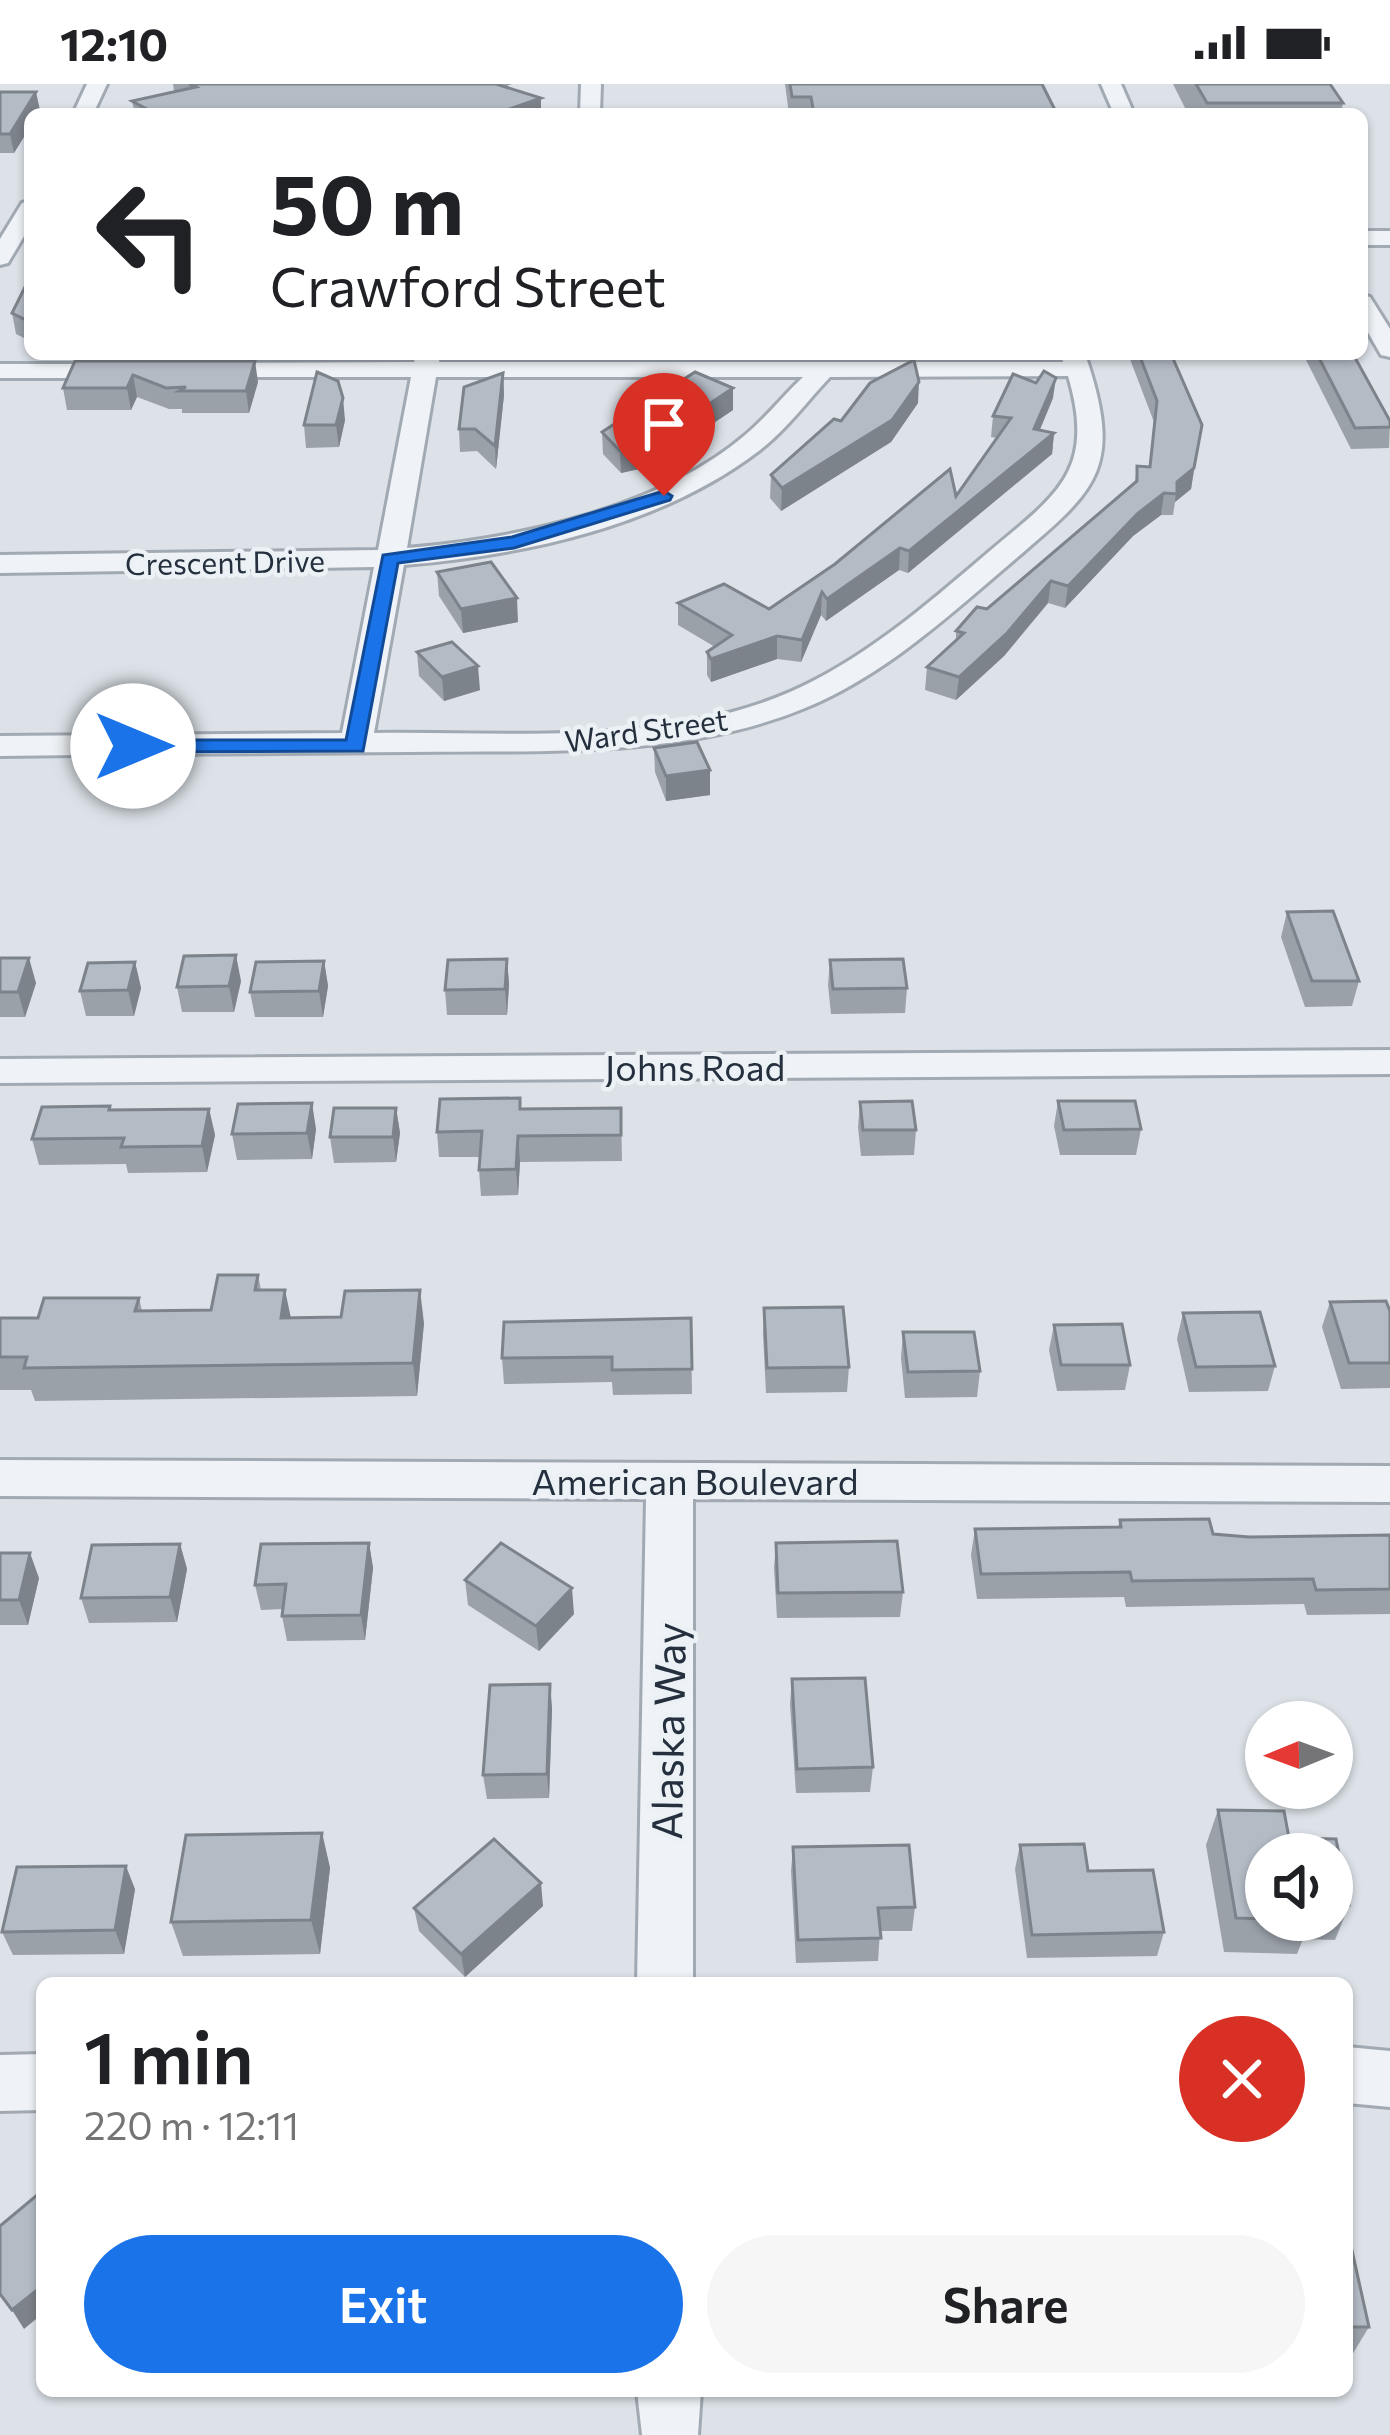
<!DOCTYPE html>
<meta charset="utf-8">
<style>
:root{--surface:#fff;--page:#f6f6f6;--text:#202124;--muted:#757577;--accent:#1a73e8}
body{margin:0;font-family:Commissioner,sans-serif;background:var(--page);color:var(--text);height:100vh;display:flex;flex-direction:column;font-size:45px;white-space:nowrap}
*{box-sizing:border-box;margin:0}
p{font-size:39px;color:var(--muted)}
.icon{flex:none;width:66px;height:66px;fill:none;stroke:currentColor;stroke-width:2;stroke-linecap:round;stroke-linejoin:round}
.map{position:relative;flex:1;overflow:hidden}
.drawer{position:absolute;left:36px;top:1893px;width:1317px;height:420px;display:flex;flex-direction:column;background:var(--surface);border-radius:18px;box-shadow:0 3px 9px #0004}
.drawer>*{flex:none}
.guide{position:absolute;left:24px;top:24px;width:1344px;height:252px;border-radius:18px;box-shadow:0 3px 9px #0004;background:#fff;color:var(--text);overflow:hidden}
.needle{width:78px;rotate:269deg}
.buttons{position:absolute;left:1245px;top:1617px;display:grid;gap:24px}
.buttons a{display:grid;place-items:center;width:108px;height:108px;border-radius:50%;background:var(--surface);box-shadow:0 3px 9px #0004;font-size:60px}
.pin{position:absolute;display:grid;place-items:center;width:102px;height:102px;color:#fff;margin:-123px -51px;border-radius:50% 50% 50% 0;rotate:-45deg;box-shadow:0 0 12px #0007}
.pin .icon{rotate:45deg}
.me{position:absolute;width:132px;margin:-66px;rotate:90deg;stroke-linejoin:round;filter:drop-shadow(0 0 9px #0008)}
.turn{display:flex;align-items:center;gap:42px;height:252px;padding:0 48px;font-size:54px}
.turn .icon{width:156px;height:156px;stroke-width:2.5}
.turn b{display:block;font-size:84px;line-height:102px}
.round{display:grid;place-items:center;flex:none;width:126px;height:126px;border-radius:63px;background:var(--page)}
.head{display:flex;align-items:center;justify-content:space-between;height:204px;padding:0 48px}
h1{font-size:72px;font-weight:600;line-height:90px}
.action{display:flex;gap:24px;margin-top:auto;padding:24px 48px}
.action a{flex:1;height:138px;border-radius:72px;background:var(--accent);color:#fff;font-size:48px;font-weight:600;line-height:138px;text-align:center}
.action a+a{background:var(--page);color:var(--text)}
.status{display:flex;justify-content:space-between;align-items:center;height:84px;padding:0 60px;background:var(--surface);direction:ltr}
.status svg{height:33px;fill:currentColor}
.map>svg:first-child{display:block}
</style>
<div class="status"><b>12:10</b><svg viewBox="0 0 49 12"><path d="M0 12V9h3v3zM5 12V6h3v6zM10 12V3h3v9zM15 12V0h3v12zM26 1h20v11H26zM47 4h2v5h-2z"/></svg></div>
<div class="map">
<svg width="1390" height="2351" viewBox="0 0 1390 2351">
<rect width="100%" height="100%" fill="#dce2e8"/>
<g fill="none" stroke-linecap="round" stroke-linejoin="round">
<defs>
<g id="street">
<path d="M87,0H107L93,30H73Z"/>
<path d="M581,0H601L600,30H580Z"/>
<path d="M1101,0H1121L1134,30H1114Z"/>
<path d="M30,117V142L8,179L0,181V155L22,119Z"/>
<rect x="1362" y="147" width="28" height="14"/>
<path d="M1362,211L1370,213L1390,245V273L1381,271L1362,238Z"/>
<path d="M416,270H440L439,278H1063L1061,270H1085C1126,390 1094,407 1006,483C944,536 881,593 805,624C682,675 539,666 409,668C275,669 136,670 0,672V652L342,649L374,483L0,489V471L378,466L411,293H199L187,286L199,279L414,278ZM1068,292C1096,386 1058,410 991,466C936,513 880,562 815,596C685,665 516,647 374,649L404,481C525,471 661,442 760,366C786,346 808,316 830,293ZM436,293H803C783,312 765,335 744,352C658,425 516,455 407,464Z"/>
<path d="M0,280H125L137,287L125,294H0Z"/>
<path d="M1390,966V990L0,999V975Z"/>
<path d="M0,1376L1390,1382V1418L693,1415V1899H637L646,1415L0,1412Z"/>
<path d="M1347,1963L1390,1967V2023L1347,2019Z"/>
<path d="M42,1970V2026L0,2027V1971Z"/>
<path d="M637,2307H701L698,2351H642Z"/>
</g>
</defs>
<!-- street casing -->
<use href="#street" stroke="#a1a9b2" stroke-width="6"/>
<!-- street -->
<use href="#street" fill="#eff2f6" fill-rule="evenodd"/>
</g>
<!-- wall -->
<g fill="#9aa1a9" fill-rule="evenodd">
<path d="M173,0H512L504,3L541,14V28L535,30H135L132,17L174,7Z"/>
<path d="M785,0H1042L1057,30H789Z"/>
<path d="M1173,0H1330L1343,19L1341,30H1188Z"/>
<path d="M0,8L40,26L37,30H30V43L14,69H0Z"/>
<path d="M30,193V257L16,250L12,229Z"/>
<path d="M101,270H271L270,275H102Z"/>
<path d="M868,270H889L881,274H869Z"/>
<path d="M1128,270H1171L1202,341L1191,405L1175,418L1173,431H1161L1133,452L1065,524L1048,519L1004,572L956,616L925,606L927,583L956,557V547L987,525L1135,399L1137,382H1149L1154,338Z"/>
<path d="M1303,270H1353L1390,337L1389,364L1351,365Z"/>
<path d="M75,277L258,298L249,329H182V325H169L137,313L131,326H67L63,304Z"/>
<path d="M503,289L504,311L496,385L477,367L460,368L459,345Z"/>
<path d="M733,304V326L648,383L621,389L603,370L602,348Z"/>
<path d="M1053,314L1040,346L1054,349L1052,370L908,489L899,486L826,537L821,531L801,578L777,575L711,598L707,591V568L715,563L678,541V519L769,525L956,412L997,354L991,353L993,332Z"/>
<path d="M918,319L891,358L781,427L770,414L771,391L841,337Z"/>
<path d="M345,336L339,363L306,364L304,341Z"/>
<path d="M437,488L518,538L463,549L439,512Z"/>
<path d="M417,568L480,606L444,617L419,592Z"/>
<path d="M654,664L710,711L666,717L655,688Z"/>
<path d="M1287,828L1359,897L1352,922L1305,923L1281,853Z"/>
<path d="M0,874L36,899L25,933H0Z"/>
<path d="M507,875L509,900L507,931H447L445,906Z"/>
<path d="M830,876L907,904L905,929L831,930L828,901Z"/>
<path d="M324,877L328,902L323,933H255L250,908Z"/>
<path d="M135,878L141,904L134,932H86L80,907Z"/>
<path d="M241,897L234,928H182L177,903Z"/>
<path d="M520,1014L521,1025L621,1024L622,1077L520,1078L518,1111L481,1112L479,1086L480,1073H439L437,1048Z"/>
<path d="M1058,1017L1141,1045L1136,1071H1060L1054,1042Z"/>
<path d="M860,1018L916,1046L914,1071L861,1072L858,1043Z"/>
<path d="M396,1024L400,1049L396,1078L334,1079L330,1053Z"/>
<path d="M209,1025L215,1051L207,1088L128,1089L126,1080L39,1081L32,1055L111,1026Z"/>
<path d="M316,1045L312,1075L237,1076L232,1050Z"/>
<path d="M258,1191L261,1206L291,1234L424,1239L417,1312L35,1317L31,1306H0V1234H38L139,1214L142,1227L211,1226Z"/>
<path d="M1330,1218L1390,1227V1304L1341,1305L1322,1243Z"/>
<path d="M764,1224L849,1283L847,1308L766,1309L763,1250Z"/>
<path d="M1183,1229L1275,1282L1268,1307L1189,1308L1177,1255Z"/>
<path d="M691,1234L692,1310L613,1311L612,1298L504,1300L502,1274Z"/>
<path d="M1054,1241L1130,1281L1125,1306L1057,1307L1049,1266Z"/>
<path d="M903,1248L980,1287L977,1313L905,1314L901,1274Z"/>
<path d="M1120,1436L1213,1450L1249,1453L1390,1451V1530L1307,1531L1304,1520L1126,1523L1124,1513L977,1515L971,1471L975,1445L1118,1443Z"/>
<path d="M369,1459L373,1484L365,1556L287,1557L282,1532L283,1525L261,1526L255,1501Z"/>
<path d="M776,1459L903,1508L900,1533L777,1534L774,1484Z"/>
<path d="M180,1460L187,1485L177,1538L89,1539L81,1514Z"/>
<path d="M0,1469L39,1494L28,1541H0Z"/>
<path d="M465,1496L574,1530L539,1567L468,1521Z"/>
<path d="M792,1595L873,1683L870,1708L796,1709L790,1620Z"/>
<path d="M550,1600L552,1625L549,1714L487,1715L483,1691Z"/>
<path d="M1218,1726L1284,1727L1289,1754L1336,1755L1349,1821L1335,1856L1303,1855L1297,1870L1224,1868L1206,1761ZM1266,1770H1332V1836H1266Z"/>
<path d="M322,1749L330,1784L320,1870L183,1872L171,1838Z"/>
<path d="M1020,1761L1088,1787L1164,1848L1157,1872L1027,1874L1015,1785Z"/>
<path d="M793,1763L915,1823L912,1847H880L878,1877L796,1879L791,1787Z"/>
<path d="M135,1805L124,1870L13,1871L2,1848Z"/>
<path d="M543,1822L465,1893L419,1847L414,1824Z"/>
<path d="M1347,2144L1369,2243L1352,2271H1347Z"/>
</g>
<!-- shaded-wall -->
<g fill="#7d838a">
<path d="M36,8L40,26L37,30H30V43L14,69L10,50Z"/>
<path d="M541,14V28L535,30H495Z"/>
<path d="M255,277L258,298L249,329L246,307Z"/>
<path d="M503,289L504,311L496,385L495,362Z"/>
<path d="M133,291L137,313L131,326L127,304Z"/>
<path d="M1056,294L1053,314L1031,366L1034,345Z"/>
<path d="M919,298L918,319L891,358L781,427L782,404Z"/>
<path d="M733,304V326L648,383L621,389L620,367Z"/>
<path d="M343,314L345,336L339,363L336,341Z"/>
<path d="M1054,349L1052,370L908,489L909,467Z"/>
<path d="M1194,384L1191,405L1175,418L1177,398Z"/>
<path d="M1164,409L1161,431L1133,452L1065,524L1068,502L1137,430Z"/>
<path d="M900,464L899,486L826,537L827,515Z"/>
<path d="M1051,497L1048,519L1004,572L956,616L959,593Z"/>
<path d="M822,508L821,531L801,578L802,556Z"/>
<path d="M517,514L518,538L463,549L461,525Z"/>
<path d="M777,552V575L711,598V575Z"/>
<path d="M478,582L480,606L444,617L442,593Z"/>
<path d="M710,686V711L666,717V692Z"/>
<path d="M236,871L241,897L234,928L229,902Z"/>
<path d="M29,874L36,899L25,933L18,908Z"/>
<path d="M507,875L509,900L507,931L505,905Z"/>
<path d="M324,877L328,902L323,933L319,907Z"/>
<path d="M135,878L141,904L134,932L128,906Z"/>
<path d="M312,1019L316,1045L312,1075L307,1049Z"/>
<path d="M396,1024L400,1049L396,1078L393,1053Z"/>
<path d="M209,1025L215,1051L207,1088L202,1062Z"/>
<path d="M518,1052L520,1078L518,1111L516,1085Z"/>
<path d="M285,1206L292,1239L281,1234Z"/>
<path d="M420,1206L424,1239L417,1312L413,1279Z"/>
<path d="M369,1459L373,1484L365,1556L361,1531Z"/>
<path d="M180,1460L187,1485L177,1538L170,1513Z"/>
<path d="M30,1469L39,1494L28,1541L19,1516Z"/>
<path d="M572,1504L574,1530L539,1567L536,1542Z"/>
<path d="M550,1600L552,1625L549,1714L547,1690Z"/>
<path d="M322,1749L330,1784L320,1870L311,1836Z"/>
<path d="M126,1782L135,1805L124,1870L115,1846Z"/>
<path d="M541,1799L543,1822L465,1893L461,1870Z"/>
<path d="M41,2201L42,2230L24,2245L12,2226Z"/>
</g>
<!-- building -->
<g fill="#b3bbc5" stroke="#7d838a" stroke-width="3">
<path d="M189,0H496L541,14L495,30H156L132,17L196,3Z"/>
<path d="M790,0H1042L1057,30H814L811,13H792Z"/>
<path d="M1196,0H1330L1343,19H1207Z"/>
<path d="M0,8H36L10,50H0Z"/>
<path d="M30,193V238L12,229Z"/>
<path d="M1139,270H1171L1202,341L1194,384L1177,398V410L1164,409L1137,430L1068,502L1051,497L1007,549L959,593L927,583L964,549L956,547L977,523L987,525L1137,397V382L1150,383L1157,317Z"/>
<path d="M1317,270H1353L1390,337V343L1355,344Z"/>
<path d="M914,276L919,298L892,336L782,404L771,391L834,335L841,337L870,299Z"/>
<path d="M75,277H255L246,307H179L186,303L166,304L133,291L127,304H63Z"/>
<path d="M1044,287L1056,294L1034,345L1054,349L909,467L900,464L827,515L822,508L802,556L777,552L711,575L707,568L732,551L678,519L724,500L769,525L835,480L950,385L956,412L1011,334L993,332L1013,290L1036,299Z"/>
<path d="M317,288L338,297L343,314L336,341H304Z"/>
<path d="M695,288L733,304L648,361L620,367L602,348Z"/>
<path d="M503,289L495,362L475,345H459L464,303Z"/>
<path d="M491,478L517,514L461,525L437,488Z"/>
<path d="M452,558L478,582L442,593L417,568Z"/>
<path d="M697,658L710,686L666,692L654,664Z"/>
<path d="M1333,827L1359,897H1312L1287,828Z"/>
<path d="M236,871L229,902L177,903L184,872Z"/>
<path d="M0,874H29L18,908H0Z"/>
<path d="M507,875L505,905L445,906L448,876Z"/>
<path d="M903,875L907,904L833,905L830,876Z"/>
<path d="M324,877L319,907L250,908L256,878Z"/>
<path d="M135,878L128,906L80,907L88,879Z"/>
<path d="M520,1014V1025L621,1024V1051L518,1052L516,1085L479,1086L482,1047L437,1048L440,1015Z"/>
<path d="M912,1017L916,1046H863L860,1018Z"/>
<path d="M1058,1017H1135L1141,1045L1064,1046Z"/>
<path d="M312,1019L307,1049L232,1050L238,1020Z"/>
<path d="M110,1022L109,1026L209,1025L202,1062L121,1063L124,1054L32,1055L42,1023Z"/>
<path d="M334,1024H396L393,1053H330Z"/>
<path d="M218,1191H258L255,1206H285L281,1234L341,1233L345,1207L420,1206L413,1279L24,1284L27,1273H0V1234H38L44,1214H139L135,1227L211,1226Z"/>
<path d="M1386,1217L1390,1227V1279H1349L1330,1218Z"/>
<path d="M843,1223L849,1283L767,1284L764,1224Z"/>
<path d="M1260,1228L1275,1282L1196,1283L1183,1229Z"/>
<path d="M691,1234L692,1285L612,1286V1273L502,1274L504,1238Z"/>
<path d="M1122,1240L1130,1281H1061L1054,1241Z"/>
<path d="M903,1248H974L980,1287L908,1288Z"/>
<path d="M1209,1435L1213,1450L1249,1453L1390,1451V1505L1316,1506L1313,1495L1132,1497L1130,1488L981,1490L975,1445L1121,1443L1120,1436Z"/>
<path d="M897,1457L903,1508L778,1509L776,1459Z"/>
<path d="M369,1459L361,1531L282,1532L286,1500L255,1501L261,1460Z"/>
<path d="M501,1459L572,1504L536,1542L465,1496Z"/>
<path d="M180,1460L170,1513L81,1514L92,1461Z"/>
<path d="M0,1469H30L19,1516H0Z"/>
<path d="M865,1594L873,1683L797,1685L792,1595Z"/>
<path d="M550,1600L547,1690L483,1691L490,1601Z"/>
<path d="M1218,1726L1284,1727L1289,1754L1336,1755L1349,1821H1332V1770H1266V1835L1236,1834Z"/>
<path d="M322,1749L311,1836L171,1838L186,1751Z"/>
<path d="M494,1755L541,1799L461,1870L414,1824Z"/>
<path d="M1084,1760L1088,1787L1153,1786L1164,1848L1032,1851L1020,1761Z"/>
<path d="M909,1761L915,1823L878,1824L881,1854L798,1856L793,1763Z"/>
<path d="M126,1782L115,1846L2,1848L17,1783Z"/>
<path d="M42,2107V2202L12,2226L0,2210V2142Z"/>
<path d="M1347,2144L1369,2243H1347Z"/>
</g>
<!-- route -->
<path fill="#1a73e8" stroke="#114b97" stroke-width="3" d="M664,407L672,412L670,416L514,464L398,479L363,667L133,668L123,662L133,656H346L383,471L512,453Z"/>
<g text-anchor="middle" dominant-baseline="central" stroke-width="9" stroke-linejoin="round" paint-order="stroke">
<!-- far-street labels -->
<g font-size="30" fill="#25303f" stroke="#ecf1f5">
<text transform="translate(225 477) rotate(-1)">Crescent Drive</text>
<text transform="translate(646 645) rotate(-8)">Ward Street</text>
</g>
<!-- street labels -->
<g font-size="36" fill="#25303f" stroke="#ecf1f5">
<text x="695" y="982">Johns Road</text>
<text x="695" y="1396">American Boulevard</text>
</g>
<!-- near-street labels -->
<g font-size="42" fill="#25303f" stroke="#ecf1f5">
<text transform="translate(667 1647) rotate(-89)">Alaska Way</text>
</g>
</g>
</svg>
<div class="buttons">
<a><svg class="needle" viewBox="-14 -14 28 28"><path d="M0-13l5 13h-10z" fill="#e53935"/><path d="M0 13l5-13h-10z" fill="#757577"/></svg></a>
<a><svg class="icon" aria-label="sound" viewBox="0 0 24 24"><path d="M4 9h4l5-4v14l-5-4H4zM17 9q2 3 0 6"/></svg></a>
</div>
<div class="pin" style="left:664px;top:412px;background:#d93025"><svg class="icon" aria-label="arrive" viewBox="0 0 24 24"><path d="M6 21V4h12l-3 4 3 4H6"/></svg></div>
<svg class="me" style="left:133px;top:662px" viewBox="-20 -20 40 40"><circle r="19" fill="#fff"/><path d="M0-13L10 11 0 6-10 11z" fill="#1a73e8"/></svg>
<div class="guide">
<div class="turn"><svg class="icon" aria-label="left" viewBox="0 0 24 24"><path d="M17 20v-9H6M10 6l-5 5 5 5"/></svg><div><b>50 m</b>Crawford Street</div></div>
</div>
<section class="drawer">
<div class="head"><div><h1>1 min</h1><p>220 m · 12:11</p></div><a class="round" style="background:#d93025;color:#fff"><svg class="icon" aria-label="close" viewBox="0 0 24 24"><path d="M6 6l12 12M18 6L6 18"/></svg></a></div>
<div class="action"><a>Exit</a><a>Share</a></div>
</section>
</div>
